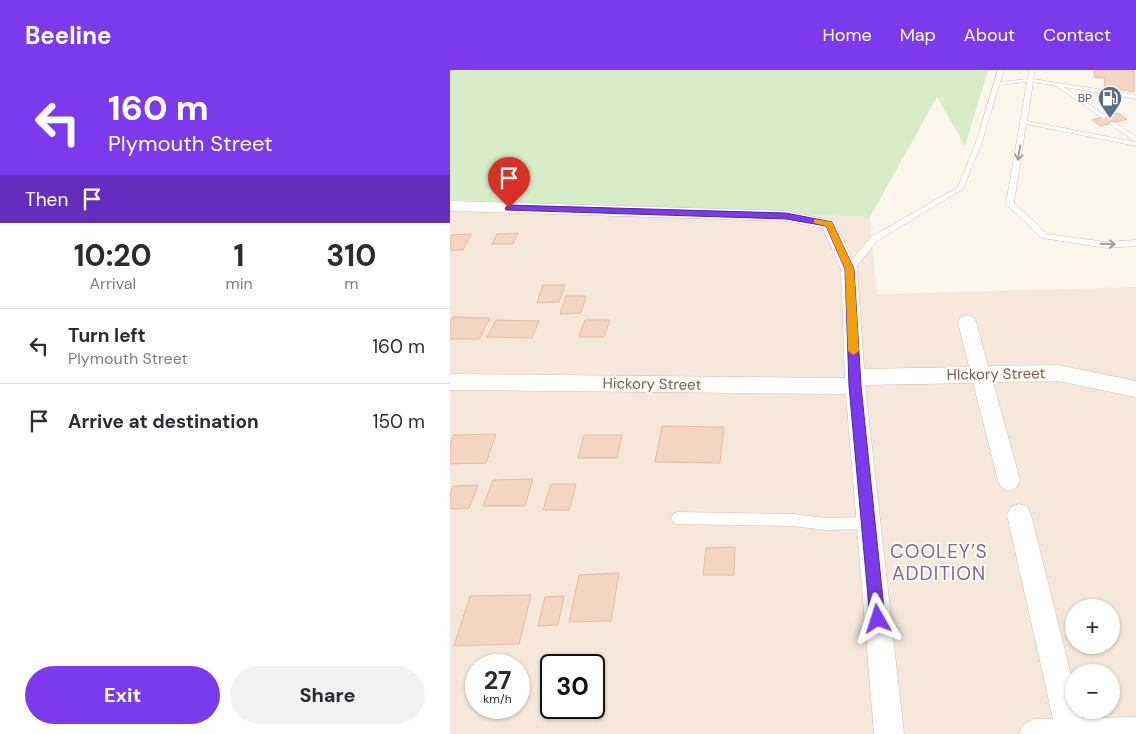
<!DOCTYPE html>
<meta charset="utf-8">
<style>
:root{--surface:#fff;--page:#f2f2f3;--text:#2b2b33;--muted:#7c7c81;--line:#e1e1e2;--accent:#7c3aed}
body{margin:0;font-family:"DM Sans",sans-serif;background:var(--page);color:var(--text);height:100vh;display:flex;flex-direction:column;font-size:19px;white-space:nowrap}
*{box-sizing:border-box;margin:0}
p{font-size:16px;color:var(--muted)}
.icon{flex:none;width:28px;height:28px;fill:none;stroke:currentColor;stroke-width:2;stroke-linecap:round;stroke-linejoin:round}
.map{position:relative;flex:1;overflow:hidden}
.side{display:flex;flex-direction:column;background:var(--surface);width:450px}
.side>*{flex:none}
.banner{background:#7c3aed;color:#fff;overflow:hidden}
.fabs{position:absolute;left:615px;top:529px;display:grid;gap:10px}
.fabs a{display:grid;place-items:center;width:55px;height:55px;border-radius:50%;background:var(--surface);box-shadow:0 1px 4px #0004;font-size:25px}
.speed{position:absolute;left:15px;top:584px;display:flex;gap:10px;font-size:25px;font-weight:700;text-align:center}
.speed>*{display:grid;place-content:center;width:65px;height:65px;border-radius:50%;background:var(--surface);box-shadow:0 1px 4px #0004;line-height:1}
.speed small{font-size:12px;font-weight:400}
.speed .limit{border:2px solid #111;border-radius:8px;background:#fff;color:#111}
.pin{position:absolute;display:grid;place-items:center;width:42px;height:42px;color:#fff;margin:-51px -21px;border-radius:50% 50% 50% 0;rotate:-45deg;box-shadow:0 0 5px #0007}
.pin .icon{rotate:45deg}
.me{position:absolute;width:55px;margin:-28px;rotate:354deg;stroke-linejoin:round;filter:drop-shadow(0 0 4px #0008)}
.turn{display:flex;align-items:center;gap:18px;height:105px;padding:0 25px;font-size:22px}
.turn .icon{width:65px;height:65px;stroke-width:2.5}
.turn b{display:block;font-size:35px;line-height:42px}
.then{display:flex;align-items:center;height:48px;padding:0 25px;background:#0003;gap:10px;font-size:19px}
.eta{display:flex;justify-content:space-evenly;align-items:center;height:85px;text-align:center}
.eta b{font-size:30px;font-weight:700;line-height:35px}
.action{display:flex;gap:10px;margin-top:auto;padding:10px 25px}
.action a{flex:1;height:58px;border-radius:30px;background:var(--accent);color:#fff;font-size:20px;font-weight:700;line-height:58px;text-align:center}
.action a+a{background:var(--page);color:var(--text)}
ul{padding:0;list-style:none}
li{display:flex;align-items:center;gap:15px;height:75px;padding:0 25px;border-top:1px solid var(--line)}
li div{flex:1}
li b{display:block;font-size:19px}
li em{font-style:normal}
header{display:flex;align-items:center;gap:30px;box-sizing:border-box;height:70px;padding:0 25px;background:var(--accent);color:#fff}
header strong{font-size:24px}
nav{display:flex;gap:28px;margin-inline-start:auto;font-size:18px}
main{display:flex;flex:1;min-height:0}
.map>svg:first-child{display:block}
</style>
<header>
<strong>Beeline</strong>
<nav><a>Home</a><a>Map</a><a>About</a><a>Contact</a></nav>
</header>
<main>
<section class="side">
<div class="banner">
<div class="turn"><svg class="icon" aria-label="left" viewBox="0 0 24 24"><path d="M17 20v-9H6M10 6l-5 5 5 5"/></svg><div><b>160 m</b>Plymouth Street</div></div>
<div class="then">Then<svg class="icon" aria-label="arrive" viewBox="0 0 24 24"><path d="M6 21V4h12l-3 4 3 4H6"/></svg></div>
</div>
<div class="eta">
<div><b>10:20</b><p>Arrival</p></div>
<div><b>1</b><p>min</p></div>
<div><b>310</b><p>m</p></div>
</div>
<ul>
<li><svg class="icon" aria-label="left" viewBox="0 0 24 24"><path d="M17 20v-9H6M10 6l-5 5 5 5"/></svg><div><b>Turn left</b><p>Plymouth Street</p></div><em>160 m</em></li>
<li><svg class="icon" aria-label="arrive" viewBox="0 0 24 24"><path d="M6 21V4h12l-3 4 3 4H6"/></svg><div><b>Arrive at destination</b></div><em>150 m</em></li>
</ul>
<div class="action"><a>Exit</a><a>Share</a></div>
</section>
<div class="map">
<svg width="686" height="664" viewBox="0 0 686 664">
<rect width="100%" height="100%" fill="#fdf6ec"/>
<!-- residential -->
<path fill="#f5e8da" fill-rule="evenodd" d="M0,130L420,147L427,224L686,217V664H0ZM624,538H661V575H624ZM26,595H69V638H26ZM101,595H144V638H101ZM624,602H661V640H624Z"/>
<!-- green -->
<path fill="#d8ecc9" d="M0,0H538L515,76L487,27L420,147L0,130Z"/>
<!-- building -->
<g fill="#f3d5c3" stroke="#e6bba3">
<path d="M645,0H684V22L654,17L655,8L644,7Z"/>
<path d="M668,43L677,49L651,56L642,50Z"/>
<path d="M68,163L63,174H42L47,164Z"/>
<path d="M21,164L13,180H0L1,165Z"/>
<path d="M93,215H115L109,232L87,233Z"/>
<path d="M116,226H136L131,243L110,244Z"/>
<path d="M3,247L40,248L29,269H0V253Z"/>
<path d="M46,250L89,251L82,268L37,267Z"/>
<path d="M135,250H160L154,267H129Z"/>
<path d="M212,356L274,357L270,393L205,392Z"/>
<path d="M46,364L36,393L0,394V374L4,365Z"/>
<path d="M134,365H172L167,388H128Z"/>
<path d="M83,409L75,436H33L43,410Z"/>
<path d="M101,414H126L119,440H93Z"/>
<path d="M28,415L19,438L0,439V424L3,416Z"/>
<path d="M285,477L284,505H253L256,478Z"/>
<path d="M169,503L161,551L119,552L129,505Z"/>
<path d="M81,525L69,574L4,576L20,526Z"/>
<path d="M114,526L108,555L88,556L95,527Z"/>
</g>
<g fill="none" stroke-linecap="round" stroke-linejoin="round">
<defs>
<g id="service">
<path d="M548,0H554L550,12L578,9L579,0H585L583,9L686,25V29L614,17L656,46L657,47L654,49L606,16L583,12L577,51L686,72V76L576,54L564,133L597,164L656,172L686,170V176L656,178L592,168L556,134L577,12L549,15L531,75L513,119L427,171L402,201H396V197L421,167L508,117L525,75Z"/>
<path d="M660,52H664L686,67V72L660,54Z"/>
<path d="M227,442L343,444L376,448L418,447L422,449L424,453L422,457L418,459L376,460L343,456L227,454L223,452L221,448L223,444Z"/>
</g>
<g id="minor">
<path d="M0,131L336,141L384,151L407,199L414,299L519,297L508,252L511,247L517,245L523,247L526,252L538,296L608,295L686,311V327L608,311L543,312L570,410L567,417L559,421L551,417L548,410L523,313L415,315L454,664H424L396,324L0,320V304L395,308L391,199L373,158L336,151L0,141Z"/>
<path d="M569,434L577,437L581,445L624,617V640H630L632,648L686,647V664H569L574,654L584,649H603L557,445L561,437Z"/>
</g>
</defs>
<!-- service casing -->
<use href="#service" stroke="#d1beb0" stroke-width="1"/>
<!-- minor casing -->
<use href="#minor" stroke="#d1beb0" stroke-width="1"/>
<!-- service -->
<use href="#service" fill="#fff" fill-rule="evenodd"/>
<!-- minor -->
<use href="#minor" fill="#fff" fill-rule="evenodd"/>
</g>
<!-- one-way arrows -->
<defs><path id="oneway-shaft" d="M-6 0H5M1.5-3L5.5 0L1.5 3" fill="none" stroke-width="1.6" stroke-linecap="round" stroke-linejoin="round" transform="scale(1.25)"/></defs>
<g stroke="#af9d94">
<use href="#oneway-shaft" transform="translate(569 83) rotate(99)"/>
<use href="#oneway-shaft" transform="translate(658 174) rotate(2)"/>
</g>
<!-- route -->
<path fill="#7c3aed" stroke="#51269a" d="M59,135L336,143L382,152L404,199L411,316L435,549L433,554L428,557L422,554L420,549L399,316L395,199L376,156L336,149L56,140L55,138Z"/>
<!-- slow -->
<path fill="#f59e0b" d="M364,149L382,152L404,199L409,281L403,285L398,281L395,199L376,156L364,153Z"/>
<!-- icons -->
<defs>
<symbol id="fuel-pin" viewBox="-11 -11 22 30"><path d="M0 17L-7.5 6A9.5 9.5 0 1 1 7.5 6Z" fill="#5c6f8a" stroke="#fffaf3"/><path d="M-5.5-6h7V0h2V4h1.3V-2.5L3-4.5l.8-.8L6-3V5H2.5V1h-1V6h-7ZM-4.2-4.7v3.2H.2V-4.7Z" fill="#fff"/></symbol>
</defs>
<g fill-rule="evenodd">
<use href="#fuel-pin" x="646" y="14" width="28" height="38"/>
</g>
<g text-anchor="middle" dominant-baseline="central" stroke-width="4" stroke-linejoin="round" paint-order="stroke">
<!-- far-service labels -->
<g font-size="12" fill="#4e5e75" stroke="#fffaf3" text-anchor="end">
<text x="642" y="28">BP</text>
</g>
<!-- street labels -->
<g font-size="15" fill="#7a5c4d" stroke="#fffaf3">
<text transform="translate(546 304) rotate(-1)">HIckory Street</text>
<text transform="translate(202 314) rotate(1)">Hickory Street</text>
</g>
<!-- near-neighbourhood labels -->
<g font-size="19" letter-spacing="1" fill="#846695" stroke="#fffaf3">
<text x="489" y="481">COOLEY’S<tspan x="489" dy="22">ADDITION</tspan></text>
</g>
</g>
</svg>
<div class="fabs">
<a>+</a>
<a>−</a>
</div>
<div class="speed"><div>27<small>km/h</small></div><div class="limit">30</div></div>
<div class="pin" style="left:59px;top:138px;background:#d93025"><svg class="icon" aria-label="arrive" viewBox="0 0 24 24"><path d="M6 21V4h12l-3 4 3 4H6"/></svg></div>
<svg class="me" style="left:428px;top:549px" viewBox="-20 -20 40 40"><path d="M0-17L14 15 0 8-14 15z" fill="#7c3aed" stroke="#fff" stroke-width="4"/></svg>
</div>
</main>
